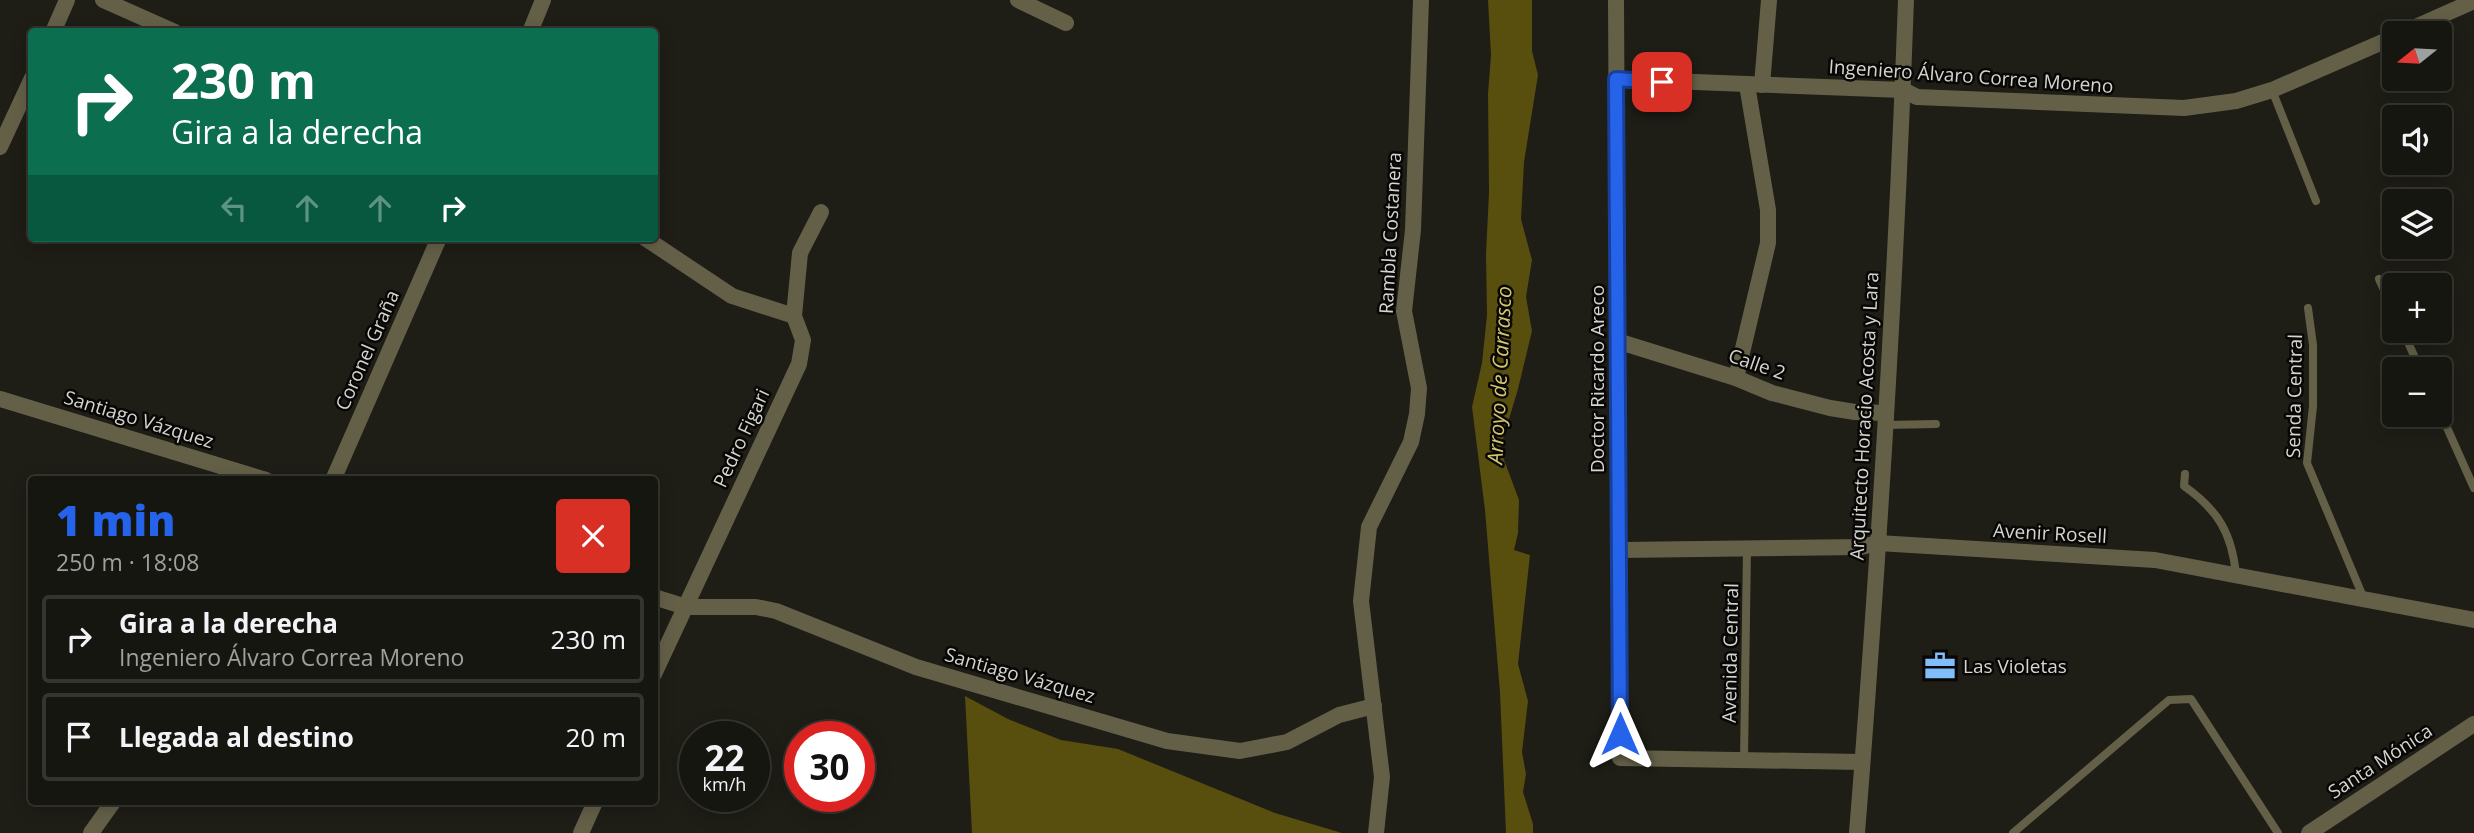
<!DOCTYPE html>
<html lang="es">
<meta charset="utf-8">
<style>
:root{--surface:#161610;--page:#23231e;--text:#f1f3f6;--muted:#9e9f9f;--line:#353530;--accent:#2563eb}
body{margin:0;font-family:"Open Sans",sans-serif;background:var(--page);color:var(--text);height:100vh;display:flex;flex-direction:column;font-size:26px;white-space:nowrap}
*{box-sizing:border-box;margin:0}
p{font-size:23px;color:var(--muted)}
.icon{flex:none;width:38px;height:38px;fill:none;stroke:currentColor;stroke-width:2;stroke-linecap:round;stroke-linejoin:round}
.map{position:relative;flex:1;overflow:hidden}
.details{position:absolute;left:28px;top:476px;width:630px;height:329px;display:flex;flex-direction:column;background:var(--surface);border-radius:7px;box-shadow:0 4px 18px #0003,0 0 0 2px var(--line)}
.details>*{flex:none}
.banner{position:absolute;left:28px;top:28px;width:630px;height:214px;border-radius:7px;box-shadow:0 4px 18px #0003,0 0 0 2px var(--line);background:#0b6e4f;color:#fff;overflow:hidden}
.needle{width:46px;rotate:252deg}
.tools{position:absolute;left:2382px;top:21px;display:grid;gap:14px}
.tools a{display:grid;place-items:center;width:70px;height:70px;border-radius:7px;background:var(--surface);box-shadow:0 4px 18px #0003,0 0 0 2px var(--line);font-size:35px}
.speed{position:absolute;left:679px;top:721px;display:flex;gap:14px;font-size:35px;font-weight:700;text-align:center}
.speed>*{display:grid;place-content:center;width:91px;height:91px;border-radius:50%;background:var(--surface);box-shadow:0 4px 18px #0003,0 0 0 2px var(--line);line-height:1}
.speed small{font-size:18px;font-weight:400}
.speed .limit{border:10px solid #d22;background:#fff;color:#111}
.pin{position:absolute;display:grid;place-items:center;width:60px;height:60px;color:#fff;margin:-30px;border-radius:14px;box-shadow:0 4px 10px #0006}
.me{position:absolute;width:77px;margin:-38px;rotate:0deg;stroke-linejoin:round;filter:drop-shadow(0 0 5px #0008)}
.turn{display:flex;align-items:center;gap:24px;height:147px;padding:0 28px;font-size:32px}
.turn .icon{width:91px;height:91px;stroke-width:2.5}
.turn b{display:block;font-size:49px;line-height:60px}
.lanes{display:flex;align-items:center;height:66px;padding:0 28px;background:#0003;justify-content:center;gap:35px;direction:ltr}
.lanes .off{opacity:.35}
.round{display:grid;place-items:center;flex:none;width:74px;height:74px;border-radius:7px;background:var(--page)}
.overview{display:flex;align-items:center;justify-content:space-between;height:119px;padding:0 28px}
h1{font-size:42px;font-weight:800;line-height:52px;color:var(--accent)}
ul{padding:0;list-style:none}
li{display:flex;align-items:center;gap:21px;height:88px;margin:0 14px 10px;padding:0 14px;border:4px solid var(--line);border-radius:7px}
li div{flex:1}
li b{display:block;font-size:26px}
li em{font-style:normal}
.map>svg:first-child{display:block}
</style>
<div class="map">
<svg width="2474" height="833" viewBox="0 0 2474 833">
<rect width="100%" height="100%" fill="#1e1d16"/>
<!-- water -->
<g fill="#584e0e">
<path d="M1488,0H1532V51L1538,75L1524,162L1521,219L1532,260L1526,297L1532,331L1518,389L1500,449L1519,500L1518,533L1514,550L1530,555L1518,664L1528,701L1522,752L1526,774L1523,792L1533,824V833H1506L1500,693L1485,510L1472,407L1482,363L1487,315L1486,254L1489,192L1488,94L1491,55Z"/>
<path d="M965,696L1008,719L1061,740L1118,749L1275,813L1342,833H972Z"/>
</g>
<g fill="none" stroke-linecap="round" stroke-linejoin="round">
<!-- service -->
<g stroke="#646048" stroke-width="8">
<path d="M2272,90L2316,201"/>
<path d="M2379,279L2394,312"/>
<path d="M2308,308L2313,345V406L2307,463L2364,599"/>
<path d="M2403,331L2420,369"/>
<path d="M2440,412L2474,488"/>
<path d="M1884,425L1936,424"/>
<path d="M2185,474L2184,486C2218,510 2232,533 2236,575"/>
<path d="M1744,759L1747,548"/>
<path d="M2013,833L2169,700L2191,699L2278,833"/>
</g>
<!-- minor -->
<g stroke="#646048" stroke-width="16">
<path d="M103,0L175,32"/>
<path d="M1018,0L1066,23"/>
<path d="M1616,0L1620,758L1862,762"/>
<path d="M53,32L67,0"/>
<path d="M530,32L543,0"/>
<path d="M2402,33L2474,1"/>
<path d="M1616,79L1903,90L1917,97L2184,108L2236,101L2272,90L2394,37"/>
<path d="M1762,85L1769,0"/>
<path d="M0,147L32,78"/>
<path d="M645,238L732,296L794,316"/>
<path d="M1617,341L1736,378L1772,393L1830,408L1855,412L1886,413"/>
<path d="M1736,378L1768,243V210L1747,85"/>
<path d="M0,399L266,480"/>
<path d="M333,480L439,238"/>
<path d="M1619,550L1861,547L1878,543L2155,560L2474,620"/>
<path d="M654,597L686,607H756L776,611L916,667L1167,741L1240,751L1287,742L1339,715L1374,706"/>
<path d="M654,674L799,364L803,340L794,316L800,253L821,212"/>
<path d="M91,833L113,802"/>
<path d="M581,833L595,802"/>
<path d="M1376,833L1382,777L1361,601L1369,527L1411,442L1417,414L1419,388L1404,311L1413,230L1421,0"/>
<path d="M1857,833C1879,556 1896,278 1906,0"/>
<path d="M2309,833L2474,724"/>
</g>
</g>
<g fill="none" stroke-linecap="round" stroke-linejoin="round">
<defs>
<path id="route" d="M1620,734L1616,79L1662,82"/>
</defs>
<!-- route casing -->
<use href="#route" stroke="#184099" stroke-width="18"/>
<!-- route -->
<use href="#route" stroke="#2563eb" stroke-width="12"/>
</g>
<!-- icons -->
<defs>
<symbol id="office-bare" viewBox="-9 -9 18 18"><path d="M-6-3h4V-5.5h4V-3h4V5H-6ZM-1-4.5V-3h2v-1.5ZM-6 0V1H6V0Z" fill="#80bdfa" stroke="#080705" stroke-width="2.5" paint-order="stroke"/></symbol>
</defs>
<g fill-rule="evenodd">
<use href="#office-bare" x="1918" y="644" width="44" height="44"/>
</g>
<g text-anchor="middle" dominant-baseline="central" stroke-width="5" stroke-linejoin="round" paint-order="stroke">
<!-- street labels -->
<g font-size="19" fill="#d5d5d0" stroke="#080705">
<text transform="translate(1971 76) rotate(4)">Ingeniero Álvaro Correa Moreno</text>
<text transform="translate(1390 233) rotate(-87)">Rambla Costanera</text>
<text transform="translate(367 350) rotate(-66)">Coronel Graña</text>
<text transform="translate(1757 364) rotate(19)">Calle 2</text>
<text transform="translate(1597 379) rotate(-90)">Doctor Ricardo Areco</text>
<text transform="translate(2294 396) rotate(-89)">Senda Central</text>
<text transform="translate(1864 416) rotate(-87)">Arquitecto Horacio Acosta y Lara</text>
<text transform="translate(139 419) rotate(17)">Santiago Vázquez</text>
<text transform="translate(741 438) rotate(-65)">Pedro Figari</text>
<text transform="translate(2050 533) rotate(3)">Avenir Rosell</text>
<text transform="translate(1730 653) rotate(-89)">Avenida Central</text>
<text transform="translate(1020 675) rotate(16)">Santiago Vázquez</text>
<text transform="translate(2380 761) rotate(-33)">Santa Mónica</text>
</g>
<!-- poi labels -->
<g font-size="19" fill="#d5d5d0" stroke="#080705" text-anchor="start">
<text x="1963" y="666">Las Violetas</text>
</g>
<!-- water labels -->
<g font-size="21" font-style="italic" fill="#d6c76e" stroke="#080705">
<text transform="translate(1499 375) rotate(-87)">Arroyo de Carrasco</text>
</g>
</g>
</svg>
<div class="tools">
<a><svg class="needle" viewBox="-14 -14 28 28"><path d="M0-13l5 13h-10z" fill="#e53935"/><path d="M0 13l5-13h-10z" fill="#9e9f9f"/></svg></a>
<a><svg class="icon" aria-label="sound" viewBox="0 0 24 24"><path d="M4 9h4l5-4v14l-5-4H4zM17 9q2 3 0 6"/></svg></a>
<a><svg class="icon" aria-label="layers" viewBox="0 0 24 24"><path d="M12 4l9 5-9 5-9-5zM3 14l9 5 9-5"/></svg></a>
<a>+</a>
<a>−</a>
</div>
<div class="speed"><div>22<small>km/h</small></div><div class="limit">30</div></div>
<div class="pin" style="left:1662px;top:82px;background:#d93025"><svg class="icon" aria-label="arrive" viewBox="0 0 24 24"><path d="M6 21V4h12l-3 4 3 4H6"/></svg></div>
<svg class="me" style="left:1620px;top:734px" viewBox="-20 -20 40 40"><path d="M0-17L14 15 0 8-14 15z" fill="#2563eb" stroke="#fff" stroke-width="4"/></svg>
<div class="banner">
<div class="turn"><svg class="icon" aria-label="right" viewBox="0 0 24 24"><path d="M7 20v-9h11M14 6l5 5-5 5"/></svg><div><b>230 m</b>Gira a la derecha</div></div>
<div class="lanes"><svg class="icon off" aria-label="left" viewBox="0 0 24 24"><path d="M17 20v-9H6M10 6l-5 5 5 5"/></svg><svg class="icon off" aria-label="ahead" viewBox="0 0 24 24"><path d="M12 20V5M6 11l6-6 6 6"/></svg><svg class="icon off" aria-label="ahead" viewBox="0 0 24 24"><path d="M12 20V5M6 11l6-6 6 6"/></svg><svg class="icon" aria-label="right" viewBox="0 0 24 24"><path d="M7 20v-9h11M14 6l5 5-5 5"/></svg></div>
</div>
<section class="details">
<div class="overview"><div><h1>1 min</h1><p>250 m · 18:08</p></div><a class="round" style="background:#d93025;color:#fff"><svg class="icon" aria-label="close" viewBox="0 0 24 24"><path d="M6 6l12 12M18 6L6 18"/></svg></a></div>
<ul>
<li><svg class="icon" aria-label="right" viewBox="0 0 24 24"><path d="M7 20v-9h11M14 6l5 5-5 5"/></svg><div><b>Gira a la derecha</b><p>Ingeniero Álvaro Correa Moreno</p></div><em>230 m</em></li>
<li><svg class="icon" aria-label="arrive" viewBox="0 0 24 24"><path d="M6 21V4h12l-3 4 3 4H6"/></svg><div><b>Llegada al destino</b></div><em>20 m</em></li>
</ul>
</section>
</div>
